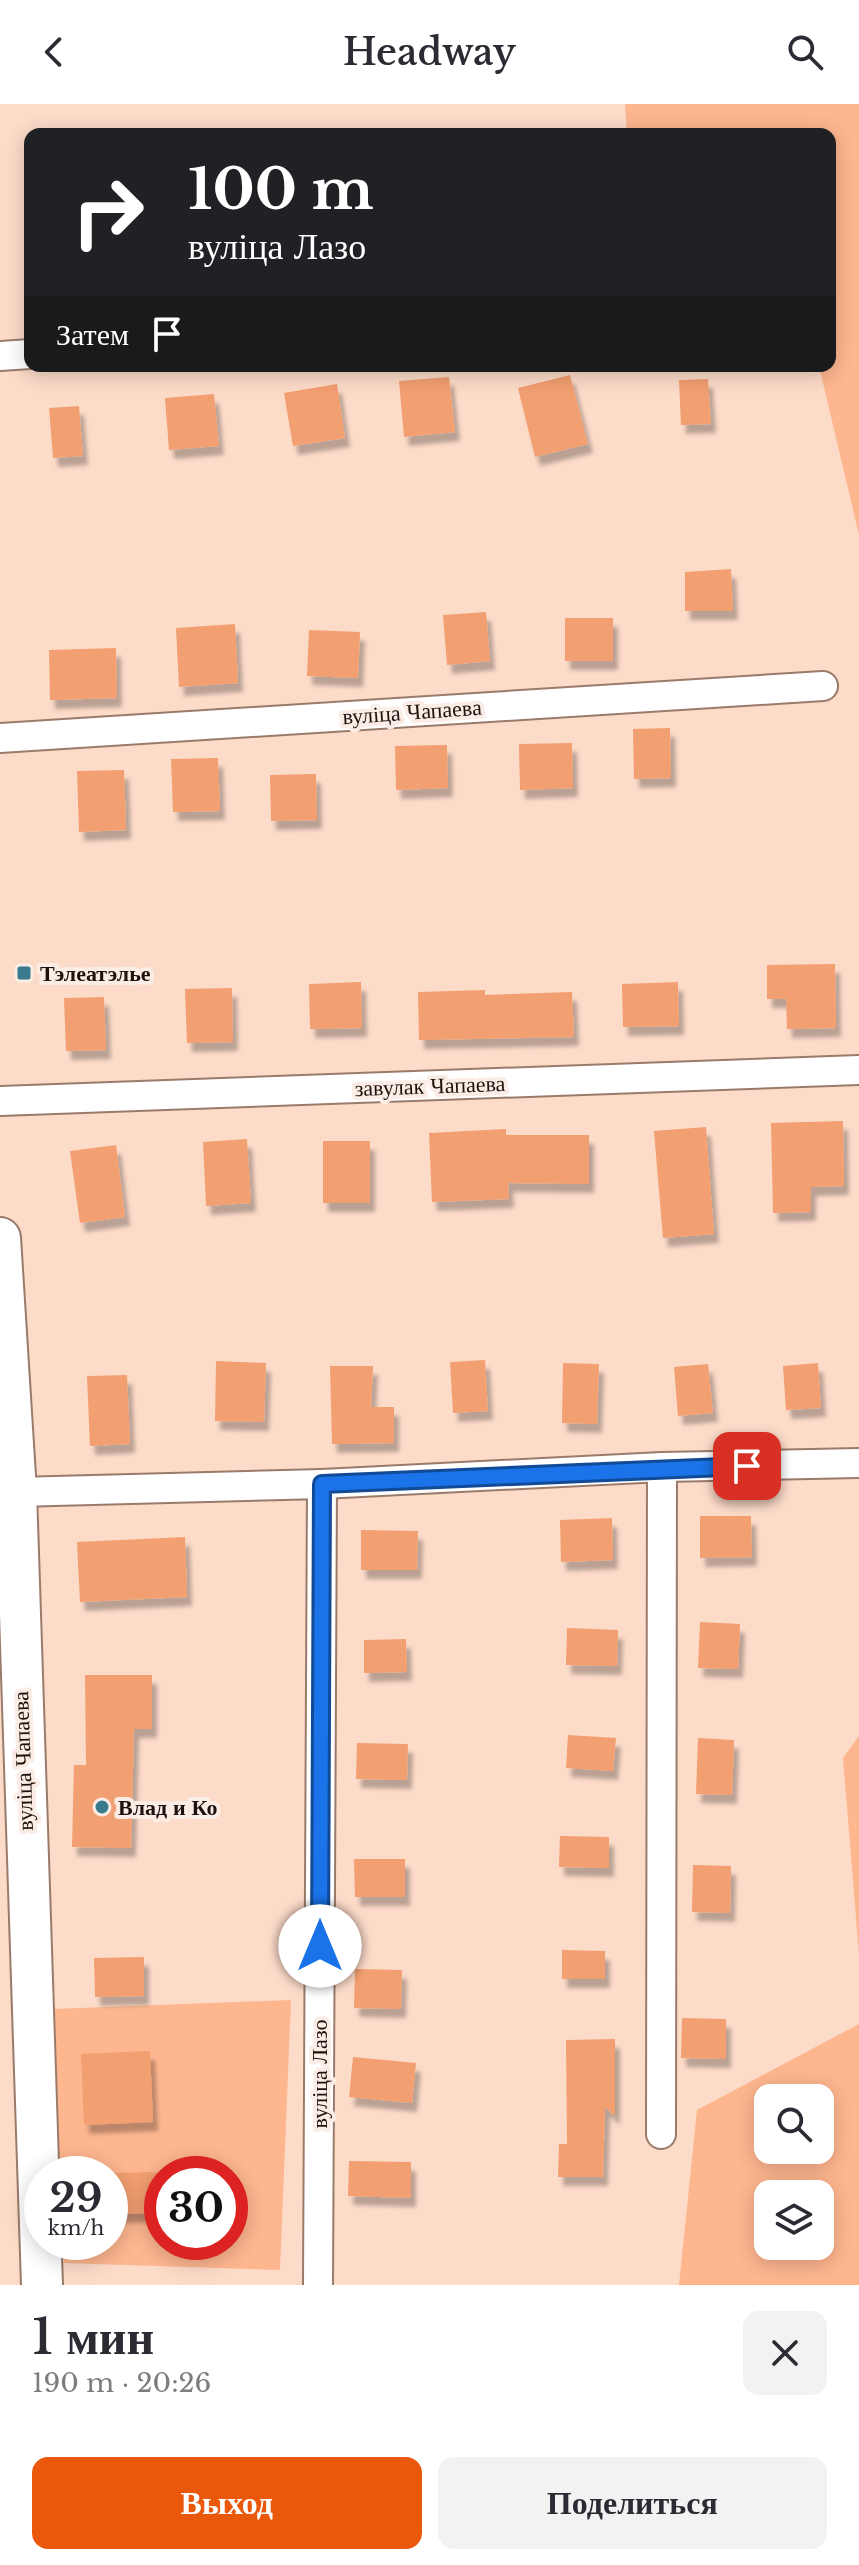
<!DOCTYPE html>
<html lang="ru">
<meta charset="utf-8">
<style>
:root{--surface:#fff;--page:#f2f2f3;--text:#2b2b33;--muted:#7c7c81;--accent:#ea580c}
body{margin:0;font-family:"Libre Baskerville",serif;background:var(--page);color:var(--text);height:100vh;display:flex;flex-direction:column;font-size:30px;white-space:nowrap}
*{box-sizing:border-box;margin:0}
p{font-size:26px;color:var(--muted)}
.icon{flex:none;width:44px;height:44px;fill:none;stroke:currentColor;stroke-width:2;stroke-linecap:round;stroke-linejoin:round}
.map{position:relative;height:2181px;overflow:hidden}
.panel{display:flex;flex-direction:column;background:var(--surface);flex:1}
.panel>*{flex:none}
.top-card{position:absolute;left:24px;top:24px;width:812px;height:244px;border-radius:16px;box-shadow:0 4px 20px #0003;background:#202124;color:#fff;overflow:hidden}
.fabs{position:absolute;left:754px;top:1980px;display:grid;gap:16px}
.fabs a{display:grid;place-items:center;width:80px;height:80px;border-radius:16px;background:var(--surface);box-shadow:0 4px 20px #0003;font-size:40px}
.speed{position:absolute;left:24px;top:2052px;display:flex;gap:16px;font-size:40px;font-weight:700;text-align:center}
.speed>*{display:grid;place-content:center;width:104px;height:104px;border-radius:50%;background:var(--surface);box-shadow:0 4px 20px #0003;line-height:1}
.speed small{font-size:20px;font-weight:400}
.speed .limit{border:12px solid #d22;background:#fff;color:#111}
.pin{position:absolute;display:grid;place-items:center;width:68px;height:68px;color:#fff;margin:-34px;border-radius:16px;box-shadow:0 4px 12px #0006}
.me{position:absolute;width:88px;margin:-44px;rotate:0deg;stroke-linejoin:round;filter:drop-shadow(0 0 6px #0008)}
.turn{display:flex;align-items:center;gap:28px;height:168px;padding:0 32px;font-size:36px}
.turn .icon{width:104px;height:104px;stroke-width:2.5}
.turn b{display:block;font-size:56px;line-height:68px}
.then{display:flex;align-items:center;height:76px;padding:0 32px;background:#0003;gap:16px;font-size:30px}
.round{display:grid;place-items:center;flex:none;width:84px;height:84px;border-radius:16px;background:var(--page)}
.head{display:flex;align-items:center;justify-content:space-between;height:136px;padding:0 32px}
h1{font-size:48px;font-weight:600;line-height:60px}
.cta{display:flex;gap:16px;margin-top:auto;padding:16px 32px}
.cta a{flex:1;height:92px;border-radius:16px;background:var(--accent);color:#fff;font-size:32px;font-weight:600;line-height:92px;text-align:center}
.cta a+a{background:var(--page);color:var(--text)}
header{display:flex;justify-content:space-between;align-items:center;height:104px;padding:0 32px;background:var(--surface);font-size:36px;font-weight:600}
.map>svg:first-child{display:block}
</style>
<header><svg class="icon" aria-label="back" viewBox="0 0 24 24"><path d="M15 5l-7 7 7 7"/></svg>Headway<svg class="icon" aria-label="search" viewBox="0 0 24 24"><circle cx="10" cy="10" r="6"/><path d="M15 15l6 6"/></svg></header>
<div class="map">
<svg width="859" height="2181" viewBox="0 0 859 2181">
<defs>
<filter id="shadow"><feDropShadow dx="5" dy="9" stdDeviation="2" flood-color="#0004"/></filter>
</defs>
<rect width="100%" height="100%" fill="#fddbc9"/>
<!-- green -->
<g fill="#feb68f" fill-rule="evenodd">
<path d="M625,0H859V431L819,262H830V30H627Z"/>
<path d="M859,1632V1850L843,1654Z"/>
<path d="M291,1896L280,2166L64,2159L63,2138H110V2070H60L53,1905ZM162,2070H230V2138H162Z"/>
<path d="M859,1920V2181H679L697,2006ZM768,1994H820V2046H768ZM768,2090H820V2142H768Z"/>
</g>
<!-- building -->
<g fill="#f29f71" filter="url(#shadow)">
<path d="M570,271L588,340L535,353L518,284Z"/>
<path d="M449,273L455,328L404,333L399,277Z"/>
<path d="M708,275L711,320L681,321L679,276Z"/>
<path d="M337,280L345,334L293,342L284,289Z"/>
<path d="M214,290L219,342L169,346L165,294Z"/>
<path d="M79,302L83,352L53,354L49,304Z"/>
<path d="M731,465L733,507H685V468Z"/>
<path d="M486,508L490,557L447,561L443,511Z"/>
<rect x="565" y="514" width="48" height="43"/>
<path d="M235,520L238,579L179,583L176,524Z"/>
<path d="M309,526L360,528L358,574L307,572Z"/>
<path d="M116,544L117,594L50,596L49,546Z"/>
<path d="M670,624L671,674L634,675L633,625Z"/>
<path d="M572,639L573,684L520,686L519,640Z"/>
<path d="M447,641L448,684L396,686L395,642Z"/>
<path d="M218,654L220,707L173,708L171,655Z"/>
<path d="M124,666L126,726L79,728L77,667Z"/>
<path d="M316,670L317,716L271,717L270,671Z"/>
<path d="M835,860L836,924L787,925L786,895H767V861Z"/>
<path d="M361,878L362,924L310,925L309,880Z"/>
<path d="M678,878L679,922L623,923L622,880Z"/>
<path d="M232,884L233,938L187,939L185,885Z"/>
<path d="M485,886V891L572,888L574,933L419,936L418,888Z"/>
<path d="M104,893L106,946L66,947L64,894Z"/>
<path d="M843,1017L844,1082L811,1083V1108L773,1109L771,1019Z"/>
<path d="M706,1023L714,1130L663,1134L654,1027Z"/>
<path d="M506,1025V1031H589V1080L508,1079L509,1095L432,1098L429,1029Z"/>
<path d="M247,1035L251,1099L206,1102L203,1038Z"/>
<rect x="323" y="1037" width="47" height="62"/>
<path d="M116,1041L125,1113L80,1119L70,1047Z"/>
<path d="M485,1256L488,1307L453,1309L450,1258Z"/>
<path d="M216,1257L266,1259L264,1318L215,1317Z"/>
<path d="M563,1259L599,1260L597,1320L562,1319Z"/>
<path d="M818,1259L821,1304L786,1306L783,1262Z"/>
<path d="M708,1260L713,1309L678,1312L674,1263Z"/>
<path d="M330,1262H373L371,1303H394V1339L332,1340Z"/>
<path d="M127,1271L130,1340L90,1342L87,1272Z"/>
<path d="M700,1412H751L752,1453L700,1454Z"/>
<path d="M612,1414L613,1456L561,1458L560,1416Z"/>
<path d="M361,1426L418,1427L417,1466H361Z"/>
<path d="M185,1433L187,1493L80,1498L77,1438Z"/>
<path d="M700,1518L740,1520L738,1565L698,1564Z"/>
<path d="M567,1524L618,1526L617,1562L566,1561Z"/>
<path d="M406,1535L407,1568L364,1569V1536Z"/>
<path d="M85,1571H152V1625H134L131,1744L72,1743L74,1661H86Z"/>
<path d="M568,1631L616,1634L613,1667L566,1664Z"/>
<path d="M698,1634L734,1636L732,1691L696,1690Z"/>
<path d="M357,1639L408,1640L407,1676L356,1675Z"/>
<path d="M560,1732L609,1733V1764L559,1763Z"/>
<path d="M354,1755H405V1793H355Z"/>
<path d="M693,1761L731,1762L730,1809L692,1808Z"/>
<path d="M562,1846L605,1847V1875H562Z"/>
<path d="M144,1853V1892L95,1893L94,1854Z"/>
<path d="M355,1865L402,1866L401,1905L354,1904Z"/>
<path d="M682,1914L726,1915V1955L681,1954Z"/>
<path d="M615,1935V2012L605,2003L603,2073H558L559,2040H567L566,1936Z"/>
<path d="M150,1947L153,2018L84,2021L81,1950Z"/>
<path d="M353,1953L416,1959L412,1999L349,1993Z"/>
<path d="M349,2057L411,2058V2094L348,2092Z"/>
<path d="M157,2068L158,2109L110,2110V2069Z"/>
</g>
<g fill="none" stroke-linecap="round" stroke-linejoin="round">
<defs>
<g id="street">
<path d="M0,252L30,250"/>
<path d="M0,634L823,582"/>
<path d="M0,997L859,966"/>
<path d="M16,1388L322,1380"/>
<path d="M661,2030L662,1363"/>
<path d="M318,2181L322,1380L662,1363L859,1359"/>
</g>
<path id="secondary" d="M0,1134L16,1388L42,2181"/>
</defs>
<!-- street casing -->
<use href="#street" stroke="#9a7b6b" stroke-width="32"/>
<!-- secondary casing -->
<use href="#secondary" stroke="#9a7b6b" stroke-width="44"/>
<!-- street -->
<use href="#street" stroke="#fff" stroke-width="28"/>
<!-- secondary -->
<use href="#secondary" stroke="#fff" stroke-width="40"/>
</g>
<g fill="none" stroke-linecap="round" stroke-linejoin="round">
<defs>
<path id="route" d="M320,1842L322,1380L747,1362"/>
</defs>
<!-- route casing -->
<use href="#route" stroke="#114b97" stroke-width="20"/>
<!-- route -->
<use href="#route" stroke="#1a73e8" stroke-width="14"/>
</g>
<!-- markers -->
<g fill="#397b8c" stroke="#fbede6" stroke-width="3">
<rect x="16" y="861" width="16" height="16" rx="4"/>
<circle cx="102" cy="1703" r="8"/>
</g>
<g text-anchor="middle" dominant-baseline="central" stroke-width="8" stroke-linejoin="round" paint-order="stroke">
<!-- street labels -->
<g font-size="22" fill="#1d120c" stroke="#fbede6">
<text transform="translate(412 608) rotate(-4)">вуліца Чапаева</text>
<text transform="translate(430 982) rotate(-2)">завулак Чапаева</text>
<text transform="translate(23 1657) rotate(-92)">вуліца Чапаева</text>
<text transform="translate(319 1970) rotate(-90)">вуліца Лазо</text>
</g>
<!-- poi labels -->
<g font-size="22" font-weight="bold" fill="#1d120c" stroke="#fbede6" text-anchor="start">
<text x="40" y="869">Тэлеатэлье</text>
<text x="118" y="1703">Влад и Ко</text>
</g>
</g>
</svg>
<div class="fabs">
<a><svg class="icon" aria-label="search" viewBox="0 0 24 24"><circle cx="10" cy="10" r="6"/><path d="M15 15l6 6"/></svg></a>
<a><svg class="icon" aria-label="layers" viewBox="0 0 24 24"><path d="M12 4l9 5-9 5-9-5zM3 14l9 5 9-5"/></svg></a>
</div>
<div class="speed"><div>29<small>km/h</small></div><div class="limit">30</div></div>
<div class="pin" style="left:747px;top:1362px;background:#d93025"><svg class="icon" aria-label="arrive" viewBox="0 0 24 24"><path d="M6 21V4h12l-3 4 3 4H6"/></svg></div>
<svg class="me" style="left:320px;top:1842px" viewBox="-20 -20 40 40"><circle r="19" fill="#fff"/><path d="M0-13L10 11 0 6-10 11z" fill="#1a73e8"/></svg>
<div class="top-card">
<div class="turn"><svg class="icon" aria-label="right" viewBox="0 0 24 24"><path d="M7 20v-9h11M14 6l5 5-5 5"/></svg><div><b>100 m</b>вуліца Лазо</div></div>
<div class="then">Затем<svg class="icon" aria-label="arrive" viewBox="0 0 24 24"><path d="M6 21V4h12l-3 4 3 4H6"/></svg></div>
</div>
</div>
<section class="panel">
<div class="head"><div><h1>1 мин</h1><p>190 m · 20:26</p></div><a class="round"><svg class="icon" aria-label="close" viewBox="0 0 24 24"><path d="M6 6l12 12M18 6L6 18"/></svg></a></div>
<div class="cta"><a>Выход</a><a>Поделиться</a></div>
</section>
